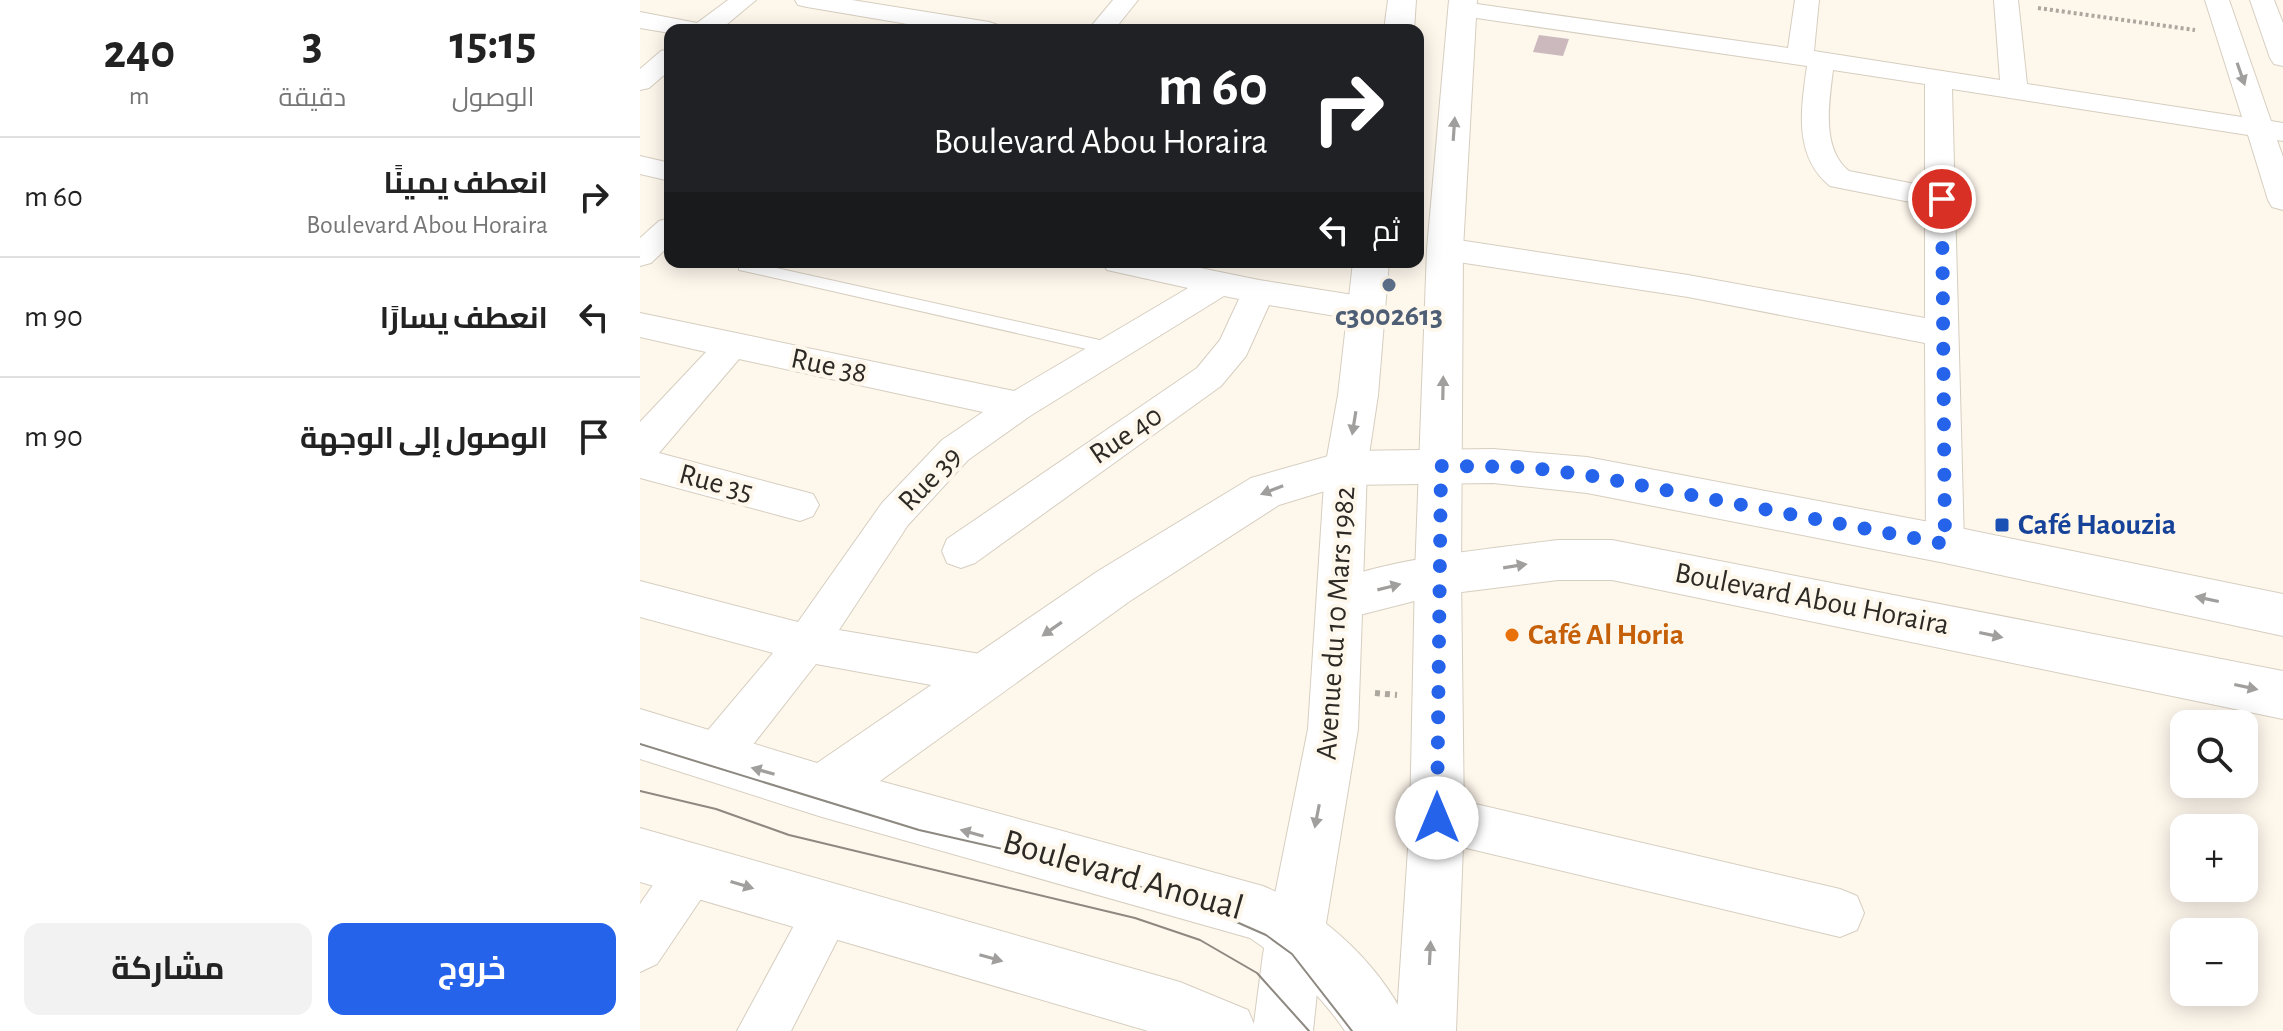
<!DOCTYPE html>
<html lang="ar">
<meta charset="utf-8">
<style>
:root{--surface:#fff;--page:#f2f2f2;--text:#222;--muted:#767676;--line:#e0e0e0;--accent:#2563eb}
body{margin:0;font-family:"Alegreya Sans",Cairo,sans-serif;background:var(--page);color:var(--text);direction:rtl;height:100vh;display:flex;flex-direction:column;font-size:30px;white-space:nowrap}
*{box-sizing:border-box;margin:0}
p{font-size:26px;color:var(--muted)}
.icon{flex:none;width:44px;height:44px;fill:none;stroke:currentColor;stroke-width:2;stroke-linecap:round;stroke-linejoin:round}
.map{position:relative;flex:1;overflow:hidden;direction:ltr}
.sheet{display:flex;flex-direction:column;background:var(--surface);width:640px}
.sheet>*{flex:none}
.guide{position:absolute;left:24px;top:24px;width:760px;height:244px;border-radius:16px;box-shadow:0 4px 20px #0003;direction:rtl;background:#202124;color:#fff;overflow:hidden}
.fabs{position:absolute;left:1530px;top:710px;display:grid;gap:16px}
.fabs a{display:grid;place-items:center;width:88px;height:88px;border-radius:16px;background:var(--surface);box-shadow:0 4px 20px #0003;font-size:40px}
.pin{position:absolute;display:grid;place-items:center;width:68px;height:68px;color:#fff;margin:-34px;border:4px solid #fff;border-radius:50%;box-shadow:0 2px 8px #0007}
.me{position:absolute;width:88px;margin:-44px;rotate:0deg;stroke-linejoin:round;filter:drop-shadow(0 0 6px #0008)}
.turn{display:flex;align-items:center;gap:28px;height:168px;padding:0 24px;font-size:36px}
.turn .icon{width:104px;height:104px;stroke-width:2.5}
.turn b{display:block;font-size:56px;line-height:68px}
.then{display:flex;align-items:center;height:76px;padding:0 24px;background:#0003;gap:16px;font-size:30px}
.eta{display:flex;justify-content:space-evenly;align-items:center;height:136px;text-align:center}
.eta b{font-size:48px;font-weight:700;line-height:56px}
.cta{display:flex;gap:16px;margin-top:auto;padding:16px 24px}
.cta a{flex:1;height:92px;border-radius:16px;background:var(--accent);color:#fff;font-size:32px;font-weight:700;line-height:92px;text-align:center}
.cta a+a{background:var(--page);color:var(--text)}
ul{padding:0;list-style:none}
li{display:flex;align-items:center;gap:24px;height:120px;padding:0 24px;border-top:2px solid var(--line)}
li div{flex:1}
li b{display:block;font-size:30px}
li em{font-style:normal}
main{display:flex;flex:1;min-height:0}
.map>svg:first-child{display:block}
</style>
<main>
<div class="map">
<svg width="1643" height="1031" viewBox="0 0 1643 1031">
<rect width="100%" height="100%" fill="#fef7ec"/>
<!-- building -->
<path fill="#cbb9be" d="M899,35L929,39L923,56L893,52Z"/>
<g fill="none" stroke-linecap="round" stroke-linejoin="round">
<defs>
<path id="service" d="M99,262H110L473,343L481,349L473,355L104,271L99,270Z"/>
<g id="minor">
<path d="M88,0H116L80,30H30V33L0,28V12L57,23Z"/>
<path d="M155,0H212L349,22L358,25L362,30H303L167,7L158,5Z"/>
<path d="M473,0H498L474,30H448Z"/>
<path d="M1155,0H1179L1174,51L1360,80L1354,0H1378L1387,84L1602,117L1565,0H1589L1631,121L1643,123V141L1637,140L1643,157V210L1632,207L1628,200L1608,135L1312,89L1324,544L1319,556L1305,561L1291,556L1286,544L1285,343L1048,297L805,260L794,257L789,249L794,241L805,238L1048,275L1285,318V205L1190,186C1153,156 1161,108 1167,66L823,16L814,14L811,9L814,4L823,2L1148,48ZM1193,70L1285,84V186L1209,171C1181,149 1189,102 1193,70Z"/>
<path d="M1610,0H1634L1643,23V66L1634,64L1630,58Z"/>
<path d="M30,49V70L9,88L0,90V69L21,51Z"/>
<path d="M0,156L30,163V181L0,174Z"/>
<path d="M30,218V245L11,263L0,266V238L19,221Z"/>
<path d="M462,262H531L619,280L726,297L738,301L742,309L738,317L726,321L629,305L606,356L581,386L335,563L321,568L307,563L302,551L307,539L557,368L580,340L599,299L584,296L390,416L328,460L268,525L199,630L346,655L361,661L367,675L361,689L346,695L176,664L90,774L74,780L58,774L52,758L58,742L133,653L0,617V581L158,622L242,503L302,440L343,412L99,359L19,453L173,494L179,505L173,516L160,521L4,479L0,478V422L66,352L0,337V313L374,391L548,288L467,270Z"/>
<path d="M797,795L1200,889L1217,896L1224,913L1217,930L1200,937L797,841L781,834L774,818L781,802Z"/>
<path d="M52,846L69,853L76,870L69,887L17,964L0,972V904L35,853Z"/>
<path d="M188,887L205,894L212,911L151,1031H97L171,894Z"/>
</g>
<g id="tertiary">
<path d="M706,451L721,456L727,468L721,480L639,505L490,601L240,781L623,886C685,912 745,969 771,1031H705C680,994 647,963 610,938L182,817L0,759V709L177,763L458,571L611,478Z"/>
<path d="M0,828L540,982L608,1010L617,1031H508L0,882Z"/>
</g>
<g id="secondary">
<path d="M853,449L947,457L1305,525L1643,594V636L1305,563L947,493L853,483L706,485L691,480L685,468L691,456L706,451Z"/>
<path d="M918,540H972L1643,671V719L972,580H918L798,595L700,620L684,614L677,599L684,584C758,557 839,550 918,540Z"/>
</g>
<g id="primary">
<path d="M748,0H776L774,30H744Z"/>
<path d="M809,0H837L823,249L821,575L824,818L816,1031H756L770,818L775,575L787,249Z"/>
<path d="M713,262H749L738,395L727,468L718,729L681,954L673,1031H613L623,954L668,729L685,468L698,395Z"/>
</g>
</defs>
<!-- service casing -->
<use href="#service" stroke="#d6cec0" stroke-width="2"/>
<!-- minor casing -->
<use href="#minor" stroke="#d6cec0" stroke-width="2"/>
<!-- tertiary casing -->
<use href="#tertiary" stroke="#d6cec0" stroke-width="2"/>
<!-- secondary casing -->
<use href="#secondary" stroke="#d6cec0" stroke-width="2"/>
<!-- primary casing -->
<use href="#primary" stroke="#d6cec0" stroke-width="2"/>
<!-- path-far1 -->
<path stroke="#ada89f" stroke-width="4" stroke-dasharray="3 3" stroke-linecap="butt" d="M1398,8L1555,30"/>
<!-- path -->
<path stroke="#ada89f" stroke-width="6" stroke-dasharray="5 5" stroke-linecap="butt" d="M735,693L757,695"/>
<!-- service -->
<use href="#service" fill="#fff" fill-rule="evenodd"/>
<!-- minor -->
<use href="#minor" fill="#fff" fill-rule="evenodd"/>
<!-- tertiary -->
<use href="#tertiary" fill="#fff" fill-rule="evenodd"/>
<!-- secondary -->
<use href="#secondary" fill="#fff" fill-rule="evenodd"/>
<!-- primary -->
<use href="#primary" fill="#fff" fill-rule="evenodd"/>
<!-- tram -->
<g stroke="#8d8880" stroke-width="2">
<path d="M0,744L279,830L407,859L551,902L626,935L652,954L712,1031"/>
<path d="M0,791L76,809L149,835L495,918L560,940L617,973L669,1031"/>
</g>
</g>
<!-- one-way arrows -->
<defs><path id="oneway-solid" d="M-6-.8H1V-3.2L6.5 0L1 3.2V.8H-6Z" transform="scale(2)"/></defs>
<g fill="#a09f9d">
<use href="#oneway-solid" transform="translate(1601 74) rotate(71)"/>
<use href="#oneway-solid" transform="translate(814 129) rotate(-86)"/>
<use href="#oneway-solid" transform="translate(803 388) rotate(-89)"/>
<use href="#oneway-solid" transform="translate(714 423) rotate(99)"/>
<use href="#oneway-solid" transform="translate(632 490) rotate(159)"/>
<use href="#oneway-solid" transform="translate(875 566) rotate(-9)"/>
<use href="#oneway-solid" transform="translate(749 587) rotate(-14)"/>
<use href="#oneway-solid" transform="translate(1567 599) rotate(-168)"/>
<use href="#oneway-solid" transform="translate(412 629) rotate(145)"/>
<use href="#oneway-solid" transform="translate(1351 635) rotate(12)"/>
<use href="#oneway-solid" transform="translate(1606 687) rotate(12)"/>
<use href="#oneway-solid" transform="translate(123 771) rotate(-164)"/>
<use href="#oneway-solid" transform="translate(677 816) rotate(101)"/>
<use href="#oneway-solid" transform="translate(332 833) rotate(-164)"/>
<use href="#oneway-solid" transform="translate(102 885) rotate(17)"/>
<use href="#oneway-solid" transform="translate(790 953) rotate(-87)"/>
<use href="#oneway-solid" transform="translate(351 958) rotate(16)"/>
</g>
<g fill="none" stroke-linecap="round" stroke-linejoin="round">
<!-- route -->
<path stroke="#2563eb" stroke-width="14" stroke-dasharray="0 25.2" d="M797,818L801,466L885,467L947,475L1305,544L1302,199"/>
</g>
<!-- markers -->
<circle fill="#5c6f8a" stroke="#fef7ec" stroke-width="3" cx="749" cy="285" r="8"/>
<rect fill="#1a4fb4" stroke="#fef7ec" stroke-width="3" x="1354" y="517" width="16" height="16" rx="4"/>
<circle fill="#e8710a" stroke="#fef7ec" stroke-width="3" cx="872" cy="635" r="8"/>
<g text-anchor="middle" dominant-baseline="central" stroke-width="8" stroke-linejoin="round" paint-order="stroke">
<!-- service labels -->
<g font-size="30" font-weight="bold" fill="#4e5e75" stroke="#fef7ec">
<text x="749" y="316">c3002613</text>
</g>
<!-- street labels -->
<g font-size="30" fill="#2d2a25" stroke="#fef7ec">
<text transform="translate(189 366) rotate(12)">Rue 38</text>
<text transform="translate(486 435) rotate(-34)">Rue 40</text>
<text transform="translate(290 479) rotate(-46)">Rue 39</text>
<text transform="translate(76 483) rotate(15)">Rue 35</text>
<text transform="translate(1172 599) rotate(11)">Boulevard Abou Horaira</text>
<text transform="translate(696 623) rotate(-86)">Avenue du 10 Mars 1982</text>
</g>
<!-- transit labels -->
<g font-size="30" font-weight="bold" fill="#164399" stroke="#fef7ec" text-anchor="start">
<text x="1378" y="525">Café Haouzia</text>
</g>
<!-- food labels -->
<g font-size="30" font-weight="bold" fill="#c56008" stroke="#fef7ec" text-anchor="start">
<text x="888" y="635">Café Al Horia</text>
</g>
<!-- near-street labels -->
<g font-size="36" fill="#2d2a25" stroke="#fef7ec">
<text transform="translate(483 875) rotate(16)">Boulevard Anoual</text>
</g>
</g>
</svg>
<div class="fabs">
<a><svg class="icon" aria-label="search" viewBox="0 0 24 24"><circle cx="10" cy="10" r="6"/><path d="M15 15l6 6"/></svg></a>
<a>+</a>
<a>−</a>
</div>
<div class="pin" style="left:1302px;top:199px;background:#d93025"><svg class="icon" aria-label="arrive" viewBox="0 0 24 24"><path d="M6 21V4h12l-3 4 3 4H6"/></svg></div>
<svg class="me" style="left:797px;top:818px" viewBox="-20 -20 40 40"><circle r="19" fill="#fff"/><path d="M0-13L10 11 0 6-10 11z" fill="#2563eb"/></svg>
<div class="guide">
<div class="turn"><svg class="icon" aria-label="right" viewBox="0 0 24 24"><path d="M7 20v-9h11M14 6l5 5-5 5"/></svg><div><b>60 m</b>Boulevard Abou Horaira</div></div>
<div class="then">ثم<svg class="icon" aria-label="left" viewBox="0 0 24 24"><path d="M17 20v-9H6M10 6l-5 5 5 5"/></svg></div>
</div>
</div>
<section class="sheet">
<div class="eta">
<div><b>15:15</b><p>الوصول</p></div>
<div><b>3</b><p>دقيقة</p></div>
<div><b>240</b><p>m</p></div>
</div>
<ul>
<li><svg class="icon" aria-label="right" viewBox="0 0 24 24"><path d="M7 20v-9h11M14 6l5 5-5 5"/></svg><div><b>انعطف يمينًا</b><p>Boulevard Abou Horaira</p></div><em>60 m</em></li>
<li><svg class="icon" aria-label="left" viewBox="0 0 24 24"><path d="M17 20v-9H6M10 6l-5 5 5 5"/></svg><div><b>انعطف يسارًا</b></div><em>90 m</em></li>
<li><svg class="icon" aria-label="arrive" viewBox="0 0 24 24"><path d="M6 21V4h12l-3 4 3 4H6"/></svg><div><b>الوصول إلى الوجهة</b></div><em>90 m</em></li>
</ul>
<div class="cta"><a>خروج</a><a>مشاركة</a></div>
</section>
</main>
